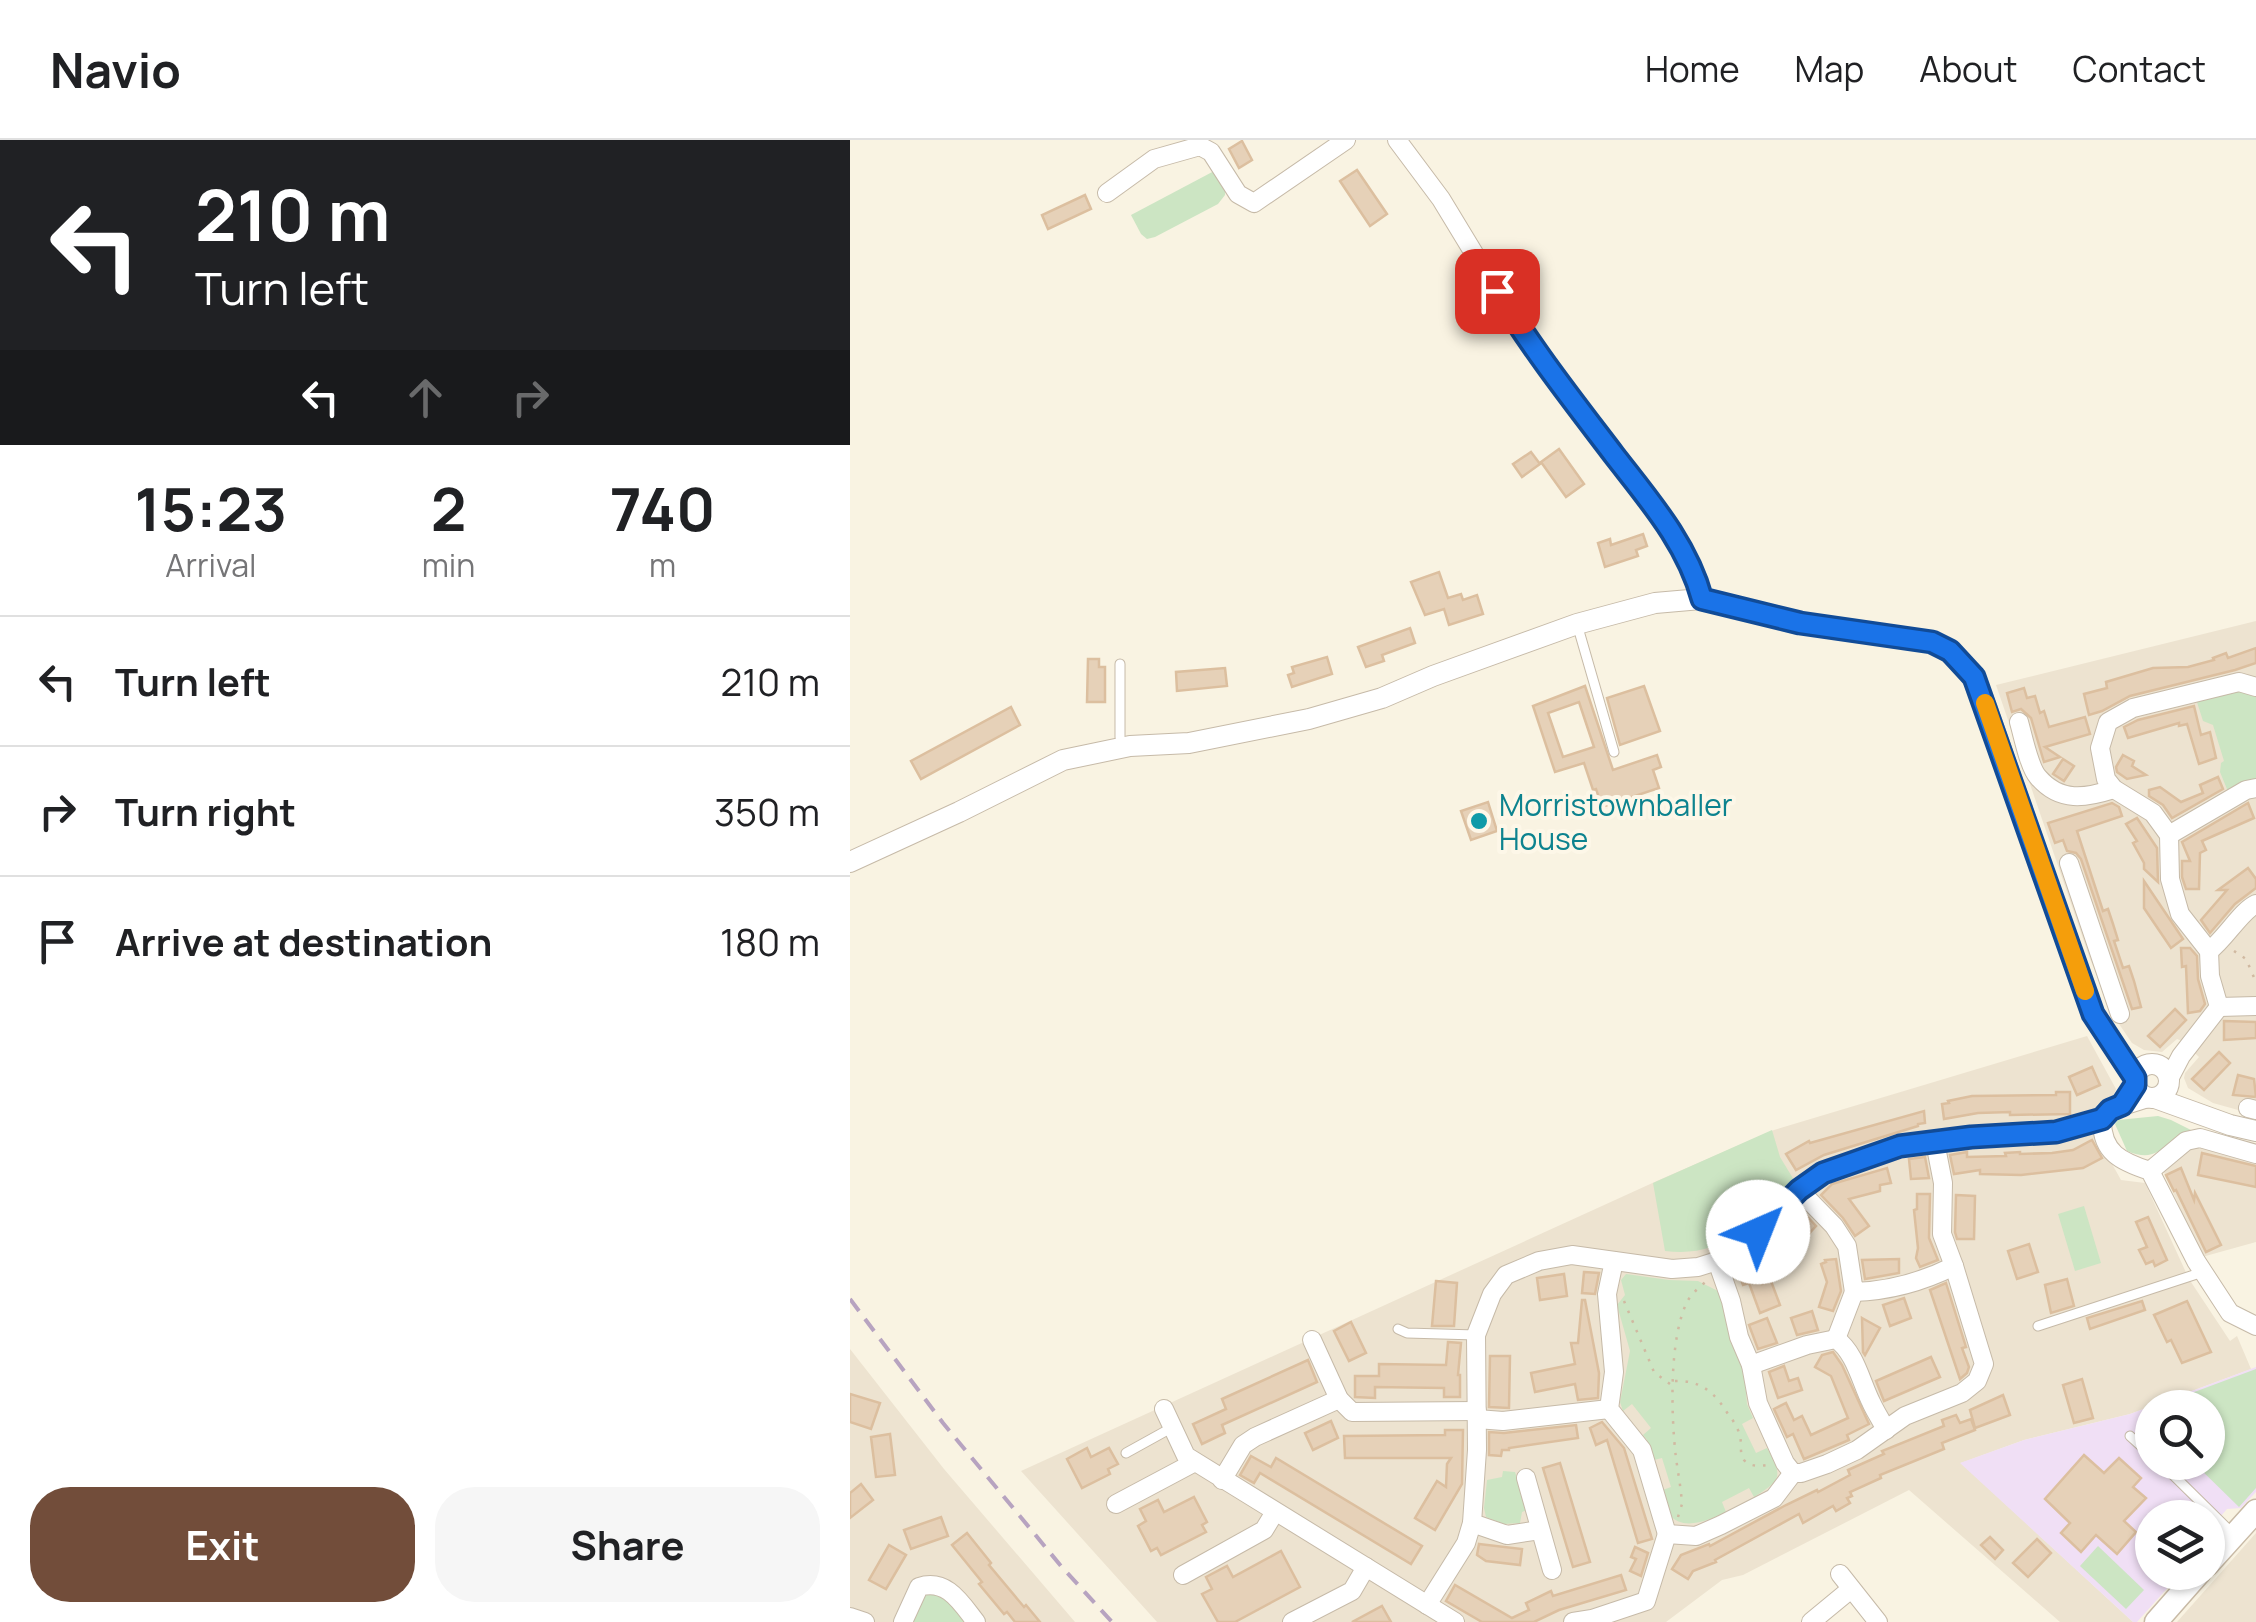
<!DOCTYPE html>
<style>
:root{--surface:#fff;--page:#f6f6f6;--text:#202124;--muted:#757577;--line:#e0e0e0;--accent:#724d3a}
body{margin:0;font-family:Manrope,sans-serif;background:var(--page);color:var(--text);height:100vh;display:flex;flex-direction:column;font-size:38px;white-space:nowrap}
*{box-sizing:border-box;margin:0}
p{font-size:32px;color:var(--muted)}
.icon{flex:none;width:55px;height:55px;fill:none;stroke:currentColor;stroke-width:2;stroke-linecap:round;stroke-linejoin:round}
.map{position:relative;flex:1;overflow:hidden}
.side{display:flex;flex-direction:column;background:var(--surface);width:850px}
.side>*{flex:none}
.guide{background:#202124;color:#fff;overflow:hidden}
.buttons{position:absolute;left:1285px;top:1250px;display:grid;gap:20px}
.buttons a{display:grid;place-items:center;width:90px;height:90px;border-radius:50%;background:var(--surface);box-shadow:0 2px 8px #0004;font-size:50px}
.pin{position:absolute;display:grid;place-items:center;width:85px;height:85px;color:#fff;margin:-42px;border-radius:20px;box-shadow:0 5px 15px #0006}
.me{position:absolute;width:110px;margin:-55px;rotate:44deg;stroke-linejoin:round;filter:drop-shadow(0 0 8px #0008)}
.turn{display:flex;align-items:center;gap:35px;height:210px;padding:0 30px;font-size:45px}
.turn .icon{width:130px;height:130px;stroke-width:2.5}
.turn b{display:block;font-size:70px;line-height:85px}
.lanes{display:flex;align-items:center;height:95px;padding:0 30px;background:#0003;justify-content:center;gap:50px;direction:ltr}
.lanes .off{opacity:.35}
.eta{display:flex;justify-content:space-evenly;align-items:center;height:170px;text-align:center}
.eta b{font-size:60px;font-weight:700;line-height:70px}
.button{display:flex;gap:20px;margin-top:auto;padding:20px 30px}
.button a{flex:1;height:115px;border-radius:40px;background:var(--accent);color:#fff;font-size:40px;font-weight:700;line-height:115px;text-align:center}
.button a+a{background:var(--page);color:var(--text)}
ul{padding:0;list-style:none}
li{display:flex;align-items:center;gap:30px;height:130px;padding:0 30px;border-top:2px solid var(--line)}
li div{flex:1}
li b{display:block;font-size:38px}
li em{font-style:normal}
header{display:flex;align-items:center;gap:60px;box-sizing:border-box;height:140px;padding:0 50px;background:var(--surface);border-bottom:2px solid var(--line)}
header strong{font-size:48px}
nav{display:flex;gap:55px;margin-inline-start:auto;font-size:35px}
main{display:flex;flex:1;min-height:0}
.map>svg:first-child{display:block}
</style>
<header>
<strong>Navio</strong>
<nav><a>Home</a><a>Map</a><a>About</a><a>Contact</a></nav>
</header>
<main>
<section class="side">
<div class="guide">
<div class="turn"><svg class="icon" aria-label="left" viewBox="0 0 24 24"><path d="M17 20v-9H6M10 6l-5 5 5 5"/></svg><div><b>210 m</b>Turn left</div></div>
<div class="lanes"><svg class="icon" aria-label="left" viewBox="0 0 24 24"><path d="M17 20v-9H6M10 6l-5 5 5 5"/></svg><svg class="icon off" aria-label="ahead" viewBox="0 0 24 24"><path d="M12 20V5M6 11l6-6 6 6"/></svg><svg class="icon off" aria-label="right" viewBox="0 0 24 24"><path d="M7 20v-9h11M14 6l5 5-5 5"/></svg></div>
</div>
<div class="eta">
<div><b>15:23</b><p>Arrival</p></div>
<div><b>2</b><p>min</p></div>
<div><b>740</b><p>m</p></div>
</div>
<ul>
<li><svg class="icon" aria-label="left" viewBox="0 0 24 24"><path d="M17 20v-9H6M10 6l-5 5 5 5"/></svg><div><b>Turn left</b></div><em>210 m</em></li>
<li><svg class="icon" aria-label="right" viewBox="0 0 24 24"><path d="M7 20v-9h11M14 6l5 5-5 5"/></svg><div><b>Turn right</b></div><em>350 m</em></li>
<li><svg class="icon" aria-label="arrive" viewBox="0 0 24 24"><path d="M6 21V4h12l-3 4 3 4H6"/></svg><div><b>Arrive at destination</b></div><em>180 m</em></li>
</ul>
<div class="button"><a>Exit</a><a>Share</a></div>
</section>
<div class="map">
<svg width="1406" height="1482" viewBox="0 0 1406 1482">
<rect width="100%" height="100%" fill="#f9f3e2"/>
<!-- residential -->
<g fill="#ede3d0">
<path d="M1406,481V975L1363,963L1338,948L1334,938L1335,933L1349,917L1332,901L1327,899L1312,912L1294,910L1282,903L1263,875L1240,819L1146,545Z"/>
<path d="M1237,896L1266,949L1247,997L1271,1040L1295,1043L1339,1139L1380,1201L1387,1196L1401,1229L1280,1274L1174,1300L1111,1323L1283,1482H1210L1059,1350L893,1435L872,1440L816,1482H307L171,1331L809,1040L924,990Z"/>
<path d="M1328,1000L1406,1010V1102L1352,1117L1308,1019Z"/>
<path d="M0,1209L94,1329L225,1482H0Z"/>
<path d="M1406,1393V1482H1327Z"/>
</g>
<!-- education -->
<path fill="#f0dff5" fill-rule="evenodd" d="M1406,1227V1352L1391,1368L1377,1369L1358,1391V1378H1302V1432L1321,1433L1322,1443L1287,1482H1283L1110,1323L1174,1300L1280,1274ZM1302,1268H1358V1322H1302Z"/>
<!-- green -->
<g fill="#cce5c3">
<path d="M366,30L375,47V55L368,64L305,97L297,99L291,94L281,75Z"/>
<path d="M1386,548L1406,554V641L1379,654L1370,632L1371,623L1374,621L1363,585L1353,581L1346,559Z"/>
<path d="M1308,976L1321,980L1343,991C1314,996 1313,1026 1277,1011L1265,984L1268,980Z"/>
<path d="M922,990L930,1017L944,1040C902,1078 879,1119 815,1111L803,1043Z"/>
<path d="M1234,1066L1251,1123L1225,1131L1208,1074Z"/>
<path d="M776,1134L819,1140L848,1141L868,1151L872,1160L880,1201L894,1230L897,1264L903,1278L892,1284L906,1313L917,1308C933,1336 932,1340 904,1357L899,1348L872,1362L876,1372C862,1379 833,1392 820,1375C815,1370 813,1358 810,1351L821,1347L812,1318L800,1321L797,1300L793,1295L801,1288L782,1264L773,1271L770,1262L780,1211L767,1165L775,1155L771,1140Z"/>
<path d="M1406,1229V1348L1389,1367L1344,1323L1358,1322V1268L1304,1267Z"/>
<path d="M653,1331L665,1332L677,1370L672,1372L670,1383L654,1384L636,1377L634,1368L637,1340L652,1337Z"/>
<path d="M1248,1406L1294,1450L1276,1469L1230,1426Z"/>
<path d="M77,1452L97,1455L119,1482H62L70,1457Z"/>
</g>
<!-- building -->
<g fill="#e6d1b8" stroke="#dcbf9f" stroke-width="2.5" fill-rule="evenodd">
<path d="M392,1L402,20L389,28L379,9Z"/>
<path d="M507,30L537,74L520,86L490,41Z"/>
<path d="M235,55L241,69L198,89L192,75Z"/>
<path d="M709,309L734,344L716,357L691,322Z"/>
<path d="M681,312L690,324L672,337L663,324Z"/>
<path d="M793,394L797,406L786,410L788,416L755,427L748,403L760,399L761,405Z"/>
<path d="M589,432L598,458L611,454L613,460L627,455L633,474L599,485L594,469L575,475L561,442Z"/>
<path d="M560,488L565,503L532,515L534,521L516,527L508,507Z"/>
<path d="M1406,508V523L1385,530L1280,556L1252,571L1239,575L1234,554L1257,548L1256,542L1303,528L1338,527L1364,520L1363,518L1376,513L1378,518Z"/>
<path d="M477,517L482,534L442,547L438,535L444,533L442,527Z"/>
<path d="M238,519H249V527H255V562H237Z"/>
<path d="M375,528L377,546L327,551L326,532Z"/>
<path d="M735,546L763,630L807,615L811,627L803,630L809,648L752,667L746,649L743,650L734,623L705,632L683,566ZM729,562L744,607L713,617L698,573Z"/>
<path d="M794,546L810,591L770,605L757,558Z"/>
<path d="M1174,548L1177,558L1185,556L1190,573L1194,571L1199,587L1235,577L1240,594L1195,607L1210,617L1194,622L1181,578L1171,569L1162,572L1157,553Z"/>
<path d="M1344,566L1351,595L1360,592L1366,618L1349,624L1337,584L1329,586V583L1278,598L1274,587L1288,580Z"/>
<path d="M161,567L170,585L71,639L61,621Z"/>
<path d="M1273,615L1284,621L1282,626L1296,635L1277,639L1267,632L1266,627Z"/>
<path d="M1213,619L1224,626L1214,641L1203,634Z"/>
<path d="M1368,637L1373,649L1322,678L1313,665L1299,656V650L1310,647L1331,662L1353,653L1350,645Z"/>
<path d="M638,662L647,691L621,700L611,671Z"/>
<path d="M1262,663L1269,667L1272,676L1227,691L1253,771L1258,769L1263,784L1268,800L1264,801L1273,828L1279,826L1284,841L1291,867L1282,869L1231,719L1226,713L1217,711L1213,700L1205,703L1198,683Z"/>
<path d="M1398,663L1404,678L1352,701L1356,710L1350,713L1349,749H1336L1332,737V721H1340L1332,702Z"/>
<path d="M1287,678L1307,708L1308,742L1294,729V723L1283,703L1287,701L1276,684Z"/>
<path d="M1398,728L1406,739V748L1385,764L1360,793L1351,780L1377,750H1368Z"/>
<path d="M1294,741L1333,799L1321,808L1294,768Z"/>
<path d="M1331,808H1340L1347,816L1348,839L1355,864L1350,871L1338,873L1336,826L1332,827Z"/>
<path d="M1325,869L1336,880L1310,907L1298,896Z"/>
<path d="M1374,881L1406,882V898L1374,900Z"/>
<path d="M1369,912L1380,923L1354,950L1342,939Z"/>
<path d="M1242,927L1250,945L1227,955L1219,937Z"/>
<path d="M1388,935L1404,939L1406,957L1383,955Z"/>
<path d="M1206,952H1220V974L1160,975V972L1128,973L1094,979L1092,964L1099,963L1098,961L1122,956L1206,955Z"/>
<path d="M1074,971L1075,983L1068,984V986L974,1015L946,1030L936,1014L959,1001L960,1003Z"/>
<path d="M1242,1000L1252,1018L1233,1028L1171,1035L1130,1034V1030L1104,1034L1100,1015L1117,1012V1017L1156,1016L1155,1013L1170,1012V1014L1202,1013L1223,1010Z"/>
<path d="M1352,1013L1406,1026V1047L1348,1035Z"/>
<path d="M1075,1017L1079,1038L1061,1039L1059,1019Z"/>
<path d="M1037,1028L1041,1043L1030,1045V1051L999,1059L1019,1086L1005,1096L993,1078L971,1055L982,1044Z"/>
<path d="M1331,1028L1344,1060L1345,1053L1371,1105L1356,1112L1326,1050L1324,1051L1316,1035Z"/>
<path d="M1067,1054H1080L1079,1098L1088,1120L1070,1127L1066,1118L1068,1108L1064,1070L1067,1069Z"/>
<path d="M1106,1055L1125,1056L1124,1099H1107L1105,1092Z"/>
<path d="M954,1073L966,1086L930,1125L915,1111Z"/>
<path d="M1298,1077L1317,1120L1305,1126L1303,1121L1296,1124L1289,1110L1297,1107L1286,1082Z"/>
<path d="M1179,1104L1188,1132L1167,1139L1158,1111Z"/>
<path d="M986,1119L991,1151L983,1171L969,1167L977,1142L971,1124L976,1122L975,1120Z"/>
<path d="M1049,1119V1133L1015,1139L1012,1120Z"/>
<path d="M904,1123L912,1144L921,1141L930,1165L910,1173L899,1143L893,1145L887,1129Z"/>
<path d="M734,1132L749,1133L745,1154L732,1153Z"/>
<path d="M714,1134L717,1156L690,1160L687,1138Z"/>
<path d="M1217,1139L1224,1166L1201,1173L1195,1145Z"/>
<path d="M586,1141L607,1143L604,1186H582Z"/>
<path d="M1096,1143L1116,1207L1112,1208L1119,1227L1117,1233L1110,1239L1080,1150Z"/>
<path d="M1054,1158L1061,1178L1040,1186L1033,1165Z"/>
<path d="M732,1160H735L749,1233L748,1258L728,1260L725,1244L685,1252L681,1233L725,1224L721,1203H728Z"/>
<path d="M1292,1161L1295,1170L1240,1189L1237,1178Z"/>
<path d="M1337,1161L1361,1212L1332,1223L1321,1200L1317,1202L1304,1175Z"/>
<path d="M962,1171L968,1190L947,1195L941,1178Z"/>
<path d="M917,1178L927,1203L908,1209L899,1185Z"/>
<path d="M1012,1178L1030,1188L1015,1215L1013,1212Z"/>
<path d="M501,1182L516,1213L499,1221L484,1191Z"/>
<path d="M598,1202L611,1203L608,1235H610V1257H594V1248L525,1247V1258L505,1257V1236H529V1224L596,1225Z"/>
<path d="M983,1212L992,1225L1019,1284L997,1295L999,1300L954,1319L943,1294L937,1297L924,1269L936,1263L944,1280L952,1276L961,1295L998,1278L981,1236L965,1227L972,1215Z"/>
<path d="M640,1216H660L659,1268L639,1267Z"/>
<path d="M1081,1217L1090,1237L1034,1261L1026,1241Z"/>
<path d="M458,1220L467,1242L372,1285L375,1293L352,1304L343,1284L376,1269L372,1259Z"/>
<path d="M934,1226L939,1241L948,1238L952,1250L928,1258L919,1232Z"/>
<path d="M1232,1239L1243,1278L1224,1283L1213,1245Z"/>
<path d="M0,1254L30,1263L21,1289L0,1282Z"/>
<path d="M1153,1255L1160,1275L1125,1288L1120,1270Z"/>
<path d="M1106,1275L1110,1283L1121,1279L1125,1290L1092,1303L1094,1309L1030,1335L1031,1338L1000,1352L1002,1356L997,1358L1000,1363L986,1371L983,1366L953,1383L949,1374L865,1420L866,1422L843,1431L838,1439L822,1429L831,1415L859,1404L860,1406L936,1365L967,1350L968,1352L1000,1335L998,1330L1034,1314L1032,1311L1094,1286L1092,1280Z"/>
<path d="M481,1281L488,1298L463,1310L455,1293Z"/>
<path d="M752,1282L774,1308L802,1399L788,1403L757,1300L746,1305L740,1288Z"/>
<path d="M726,1285L728,1298L659,1308V1310H652L651,1316L639,1315V1292L654,1293Z"/>
<path d="M595,1290H613L612,1344L585,1390L565,1378L587,1341L596,1347L597,1324L601,1318H495L494,1296L595,1295Z"/>
<path d="M40,1294L45,1335L26,1337L21,1297Z"/>
<path d="M237,1308L241,1317L259,1308L268,1324L258,1329L260,1334L232,1348L217,1319Z"/>
<path d="M1234,1315L1254,1333L1269,1318L1291,1338L1283,1347L1296,1358L1274,1381L1286,1392L1267,1414L1246,1395L1231,1412L1211,1393L1220,1383L1195,1359Z"/>
<path d="M401,1316L421,1327L426,1318L572,1406L561,1424L410,1333L404,1343L390,1335Z"/>
<path d="M710,1323L740,1422L723,1427L693,1328Z"/>
<path d="M11,1344L23,1360L0,1378V1353Z"/>
<path d="M344,1357L357,1382L352,1385L356,1392L311,1415L307,1408L301,1411L288,1386L296,1381L290,1369L308,1360L314,1372Z"/>
<path d="M91,1377L98,1396L61,1409L54,1390Z"/>
<path d="M117,1393L141,1423L139,1425L174,1467L176,1465L190,1482H165L157,1472L154,1474L129,1444L132,1442L102,1405Z"/>
<path d="M1140,1397L1153,1410L1145,1419L1131,1405Z"/>
<path d="M1187,1399L1201,1413L1178,1437L1163,1423Z"/>
<path d="M629,1404L672,1409L670,1425L636,1421L627,1415Z"/>
<path d="M39,1405L56,1415L36,1449L19,1440Z"/>
<path d="M785,1407L798,1413L791,1436L780,1431L786,1419L781,1417Z"/>
<path d="M431,1411L450,1447L385,1482H368L352,1454L362,1449L356,1437L377,1426L383,1437Z"/>
<path d="M771,1435L776,1450L709,1470L684,1482H632L596,1461L605,1445L662,1478L679,1470L676,1463L701,1451L703,1456Z"/>
<path d="M532,1466L541,1482H502Z"/>
</g>
<g fill="none" stroke-linecap="round" stroke-linejoin="round">
<defs>
<g id="service">
<path d="M727,484L764,612"/>
<path d="M270,524V597L272,605"/>
<path d="M1188,1186L1353,1132"/>
<path d="M548,1189L557,1193L626,1195"/>
<path d="M1280,1296L1302,1316"/>
<path d="M276,1313L323,1287"/>
<path d="M1310,1322L1383,1394"/>
<path d="M1358,1404L1365,1396L1378,1389"/>
</g>
<g id="minor">
<path d="M547,0L591,59L676,199L829,402L847,442L851,459"/>
<path d="M257,53L304,19L350,6L361,12L388,54L404,63L496,0"/>
<path d="M1169,582C1173,596 1179,627 1188,637C1210,663 1236,658 1264,649"/>
<path d="M1319,695L1396,650L1406,648"/>
<path d="M1219,723L1270,874"/>
<path d="M1359,811C1376,798 1391,771 1406,764"/>
<path d="M1369,867L1406,866"/>
<path d="M1319,939L1331,916L1369,867L1360,836L1359,811L1330,774L1320,739L1319,695L1303,673L1264,649L1256,639L1250,608L1258,582L1283,568L1389,542L1406,547"/>
<path d="M1298,958L1260,970L1252,979C1251,1013 1272,1022 1300,1031L1346,1121L1380,1173L1406,1186"/>
<path d="M1398,968L1406,970"/>
<path d="M1300,1031L1336,1001L1350,998L1406,1014"/>
<path d="M949,1050L984,1086L997,1106L1004,1152C1039,1151 1072,1142 1104,1126L1092,1094L1093,1043L1085,1002"/>
<path d="M764,1121L757,1154L764,1232L759,1269L792,1310L817,1394"/>
<path d="M867,1121L881,1161L889,1197L901,1225L908,1263L935,1323L943,1333"/>
<path d="M986,1199L1004,1152"/>
<path d="M462,1200L489,1259L502,1272L627,1271"/>
<path d="M901,1225L957,1205L986,1199C1005,1212 1011,1242 1021,1262C1025,1271 1031,1280 1036,1290"/>
<path d="M314,1269L336,1316L605,1482"/>
<path d="M627,1279L653,1281L759,1269"/>
<path d="M943,1333H951L977,1324L1007,1310L1055,1276L1112,1253L1127,1241L1134,1224L1104,1126"/>
<path d="M676,1338L702,1430"/>
<path d="M372,1340L393,1305L405,1297L489,1259"/>
<path d="M266,1364L345,1322"/>
<path d="M690,1390L657,1395L622,1383L627,1310L626,1195L642,1154L656,1135L689,1121L722,1115L822,1129L848,1127L867,1121L894,1106L949,1050L973,1033L1013,1017L1050,1006L1121,997L1206,993L1252,979"/>
<path d="M817,1394L846,1396L871,1385L924,1358L943,1333"/>
<path d="M990,1434L1028,1482"/>
<path d="M333,1435L414,1390L425,1372"/>
<path d="M577,1465L616,1403L622,1383"/>
<path d="M0,1477L15,1482"/>
<path d="M53,1482L69,1447C97,1438 111,1463 126,1482"/>
<path d="M442,1482L502,1451L516,1427"/>
<path d="M723,1482L742,1479L796,1461L817,1394"/>
<path d="M961,1482L1001,1449"/>
</g>
<g id="tertiary">
<path d="M0,722L109,672L213,620L280,606L339,603L459,579L532,558L583,536L727,484L805,463L851,459L949,483L1082,502C1115,519 1124,537 1137,569L1243,874L1285,938"/>
<circle cx="1302" cy="941" r="17"/>
<path d="M1305,958L1380,985L1406,991"/>
</g>
<g id="secondary">
<path d="M1358,1424L1406,1371"/>
<path d="M1306,1482L1350,1432"/>
</g>
</defs>
<!-- service casing -->
<use href="#service" stroke="#c6baa8" stroke-width="11"/>
<!-- minor casing -->
<use href="#minor" stroke="#c6baa8" stroke-width="20"/>
<!-- tertiary casing -->
<use href="#tertiary" stroke="#c6baa8" stroke-width="22"/>
<!-- secondary casing -->
<use href="#secondary" stroke="#c8baa6" stroke-width="25"/>
<!-- path -->
<g stroke="#d0b9a1" stroke-width="2.5" stroke-dasharray="2.5 8" stroke-linecap="butt">
<path d="M1384,811L1396,819L1406,842"/>
<path d="M774,1161L804,1232L824,1247"/>
<path d="M825,1241C851,1240 865,1253 878,1274C883,1280 888,1288 890,1296C892,1304 889,1313 894,1320C900,1327 909,1326 917,1325"/>
<path d="M828,1377L832,1364C831,1348 828,1333 826,1318C821,1276 819,1202 836,1164C840,1155 849,1147 857,1141"/>
</g>
<!-- service -->
<use href="#service" stroke="#fff" stroke-width="9"/>
<!-- minor -->
<use href="#minor" stroke="#fff" stroke-width="18"/>
<!-- tertiary -->
<use href="#tertiary" stroke="#fff" stroke-width="20"/>
<!-- secondary -->
<use href="#secondary" stroke="#fff" stroke-width="22"/>
<!-- rail -->
<path stroke="#b7a3c0" stroke-width="4" stroke-dasharray="15 10" stroke-linecap="butt" d="M0,1159L93,1283L211,1426L262,1482"/>
</g>
<g fill="none" stroke-linecap="round" stroke-linejoin="round">
<defs>
<path id="route" d="M647,151C682,209 723,261 764,315C798,359 837,403 852,459L950,483L1082,502L1100,511L1124,537L1243,874L1285,938V945L1272,965L1260,970L1252,979L1206,992L1121,997L1050,1006L973,1033L949,1050L908,1092"/>
</defs>
<!-- route casing -->
<use href="#route" stroke="#114b97" stroke-width="25"/>
<!-- route -->
<use href="#route" stroke="#1a73e8" stroke-width="18"/>
<!-- slow -->
<path stroke="#f59e0b" stroke-width="18" d="M1135,563L1235,851"/>
</g>
<!-- markers -->
<circle fill="#0f9aa8" stroke="#fdf7e8" stroke-width="4" cx="629" cy="681" r="10"/>
<g text-anchor="middle" dominant-baseline="central" stroke-width="8" stroke-linejoin="round" paint-order="stroke">
<!-- culture labels -->
<g font-size="30" fill="#0d838f" stroke="#fdf7e8" text-anchor="start">
<text x="649" y="664">Morristownballer<tspan x="649" dy="34">House</tspan></text>
</g>
</g>
</svg>
<div class="buttons">
<a><svg class="icon" aria-label="search" viewBox="0 0 24 24"><circle cx="10" cy="10" r="6"/><path d="M15 15l6 6"/></svg></a>
<a><svg class="icon" aria-label="layers" viewBox="0 0 24 24"><path d="M12 4l9 5-9 5-9-5zM3 14l9 5 9-5"/></svg></a>
</div>
<div class="pin" style="left:647px;top:151px;background:#d93025"><svg class="icon" aria-label="arrive" viewBox="0 0 24 24"><path d="M6 21V4h12l-3 4 3 4H6"/></svg></div>
<svg class="me" style="left:908px;top:1092px" viewBox="-20 -20 40 40"><circle r="19" fill="#fff"/><path d="M0-13L10 11 0 6-10 11z" fill="#1a73e8"/></svg>
</div>
</main>
